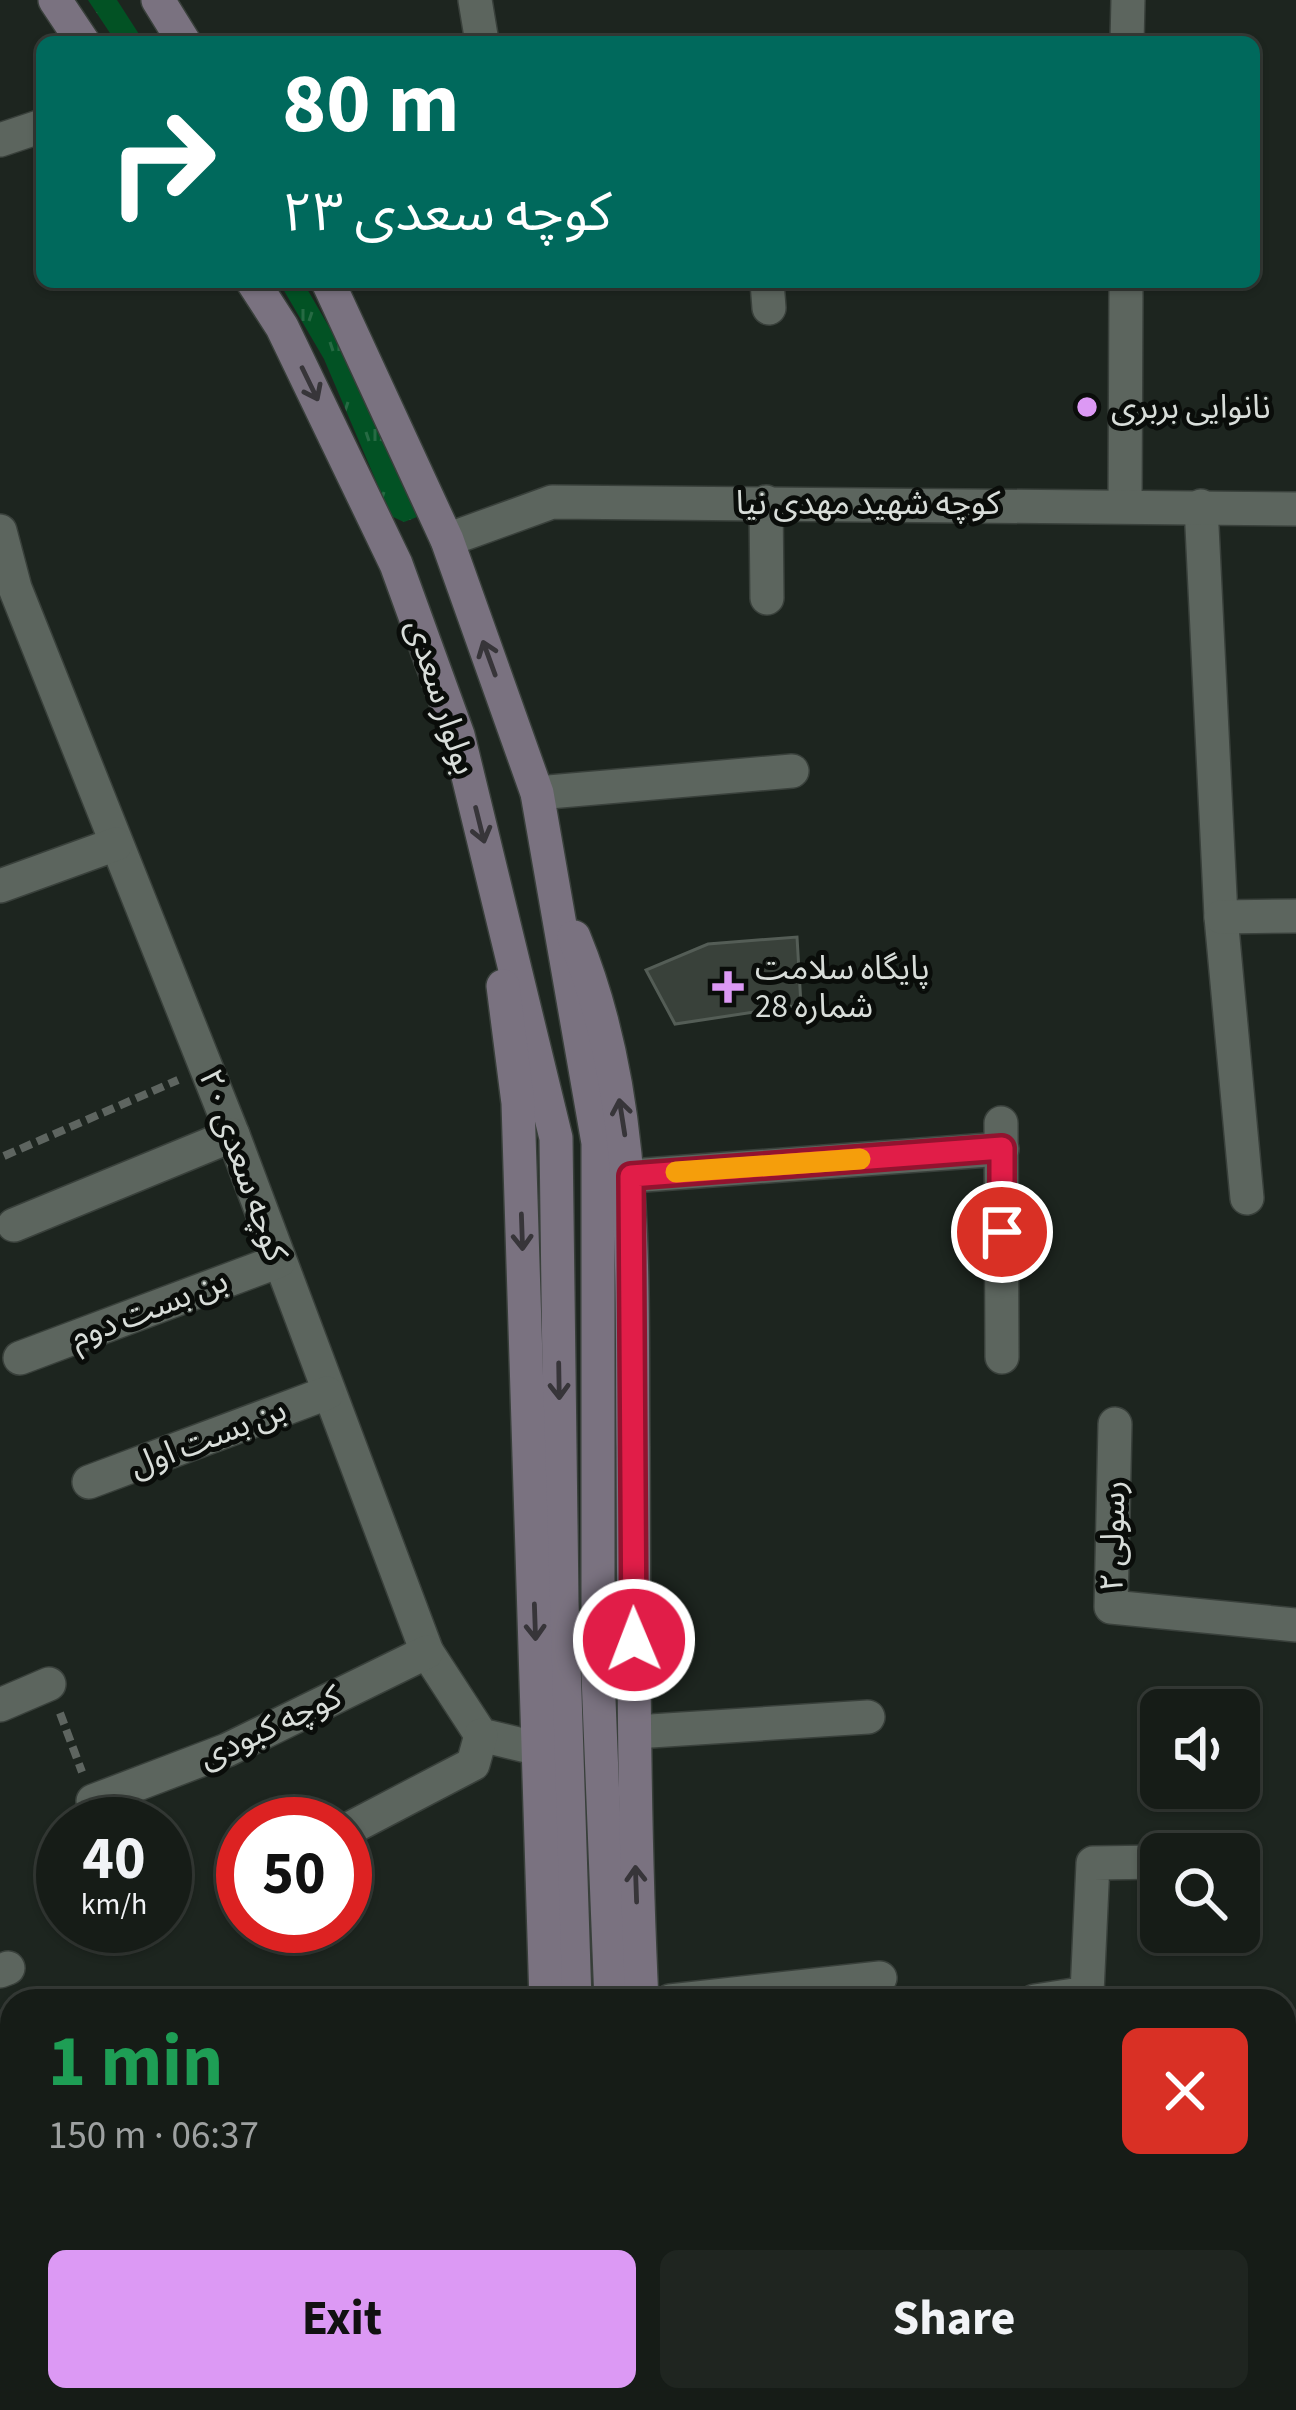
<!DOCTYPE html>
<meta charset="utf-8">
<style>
:root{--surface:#161c17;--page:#1f2520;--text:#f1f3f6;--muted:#9ea1a1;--line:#353a36;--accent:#dc99f4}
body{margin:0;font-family:"Source Sans 3","Noto Sans Arabic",sans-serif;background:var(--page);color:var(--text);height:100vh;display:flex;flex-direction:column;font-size:45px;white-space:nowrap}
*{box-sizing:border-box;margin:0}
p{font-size:39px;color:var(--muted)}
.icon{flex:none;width:66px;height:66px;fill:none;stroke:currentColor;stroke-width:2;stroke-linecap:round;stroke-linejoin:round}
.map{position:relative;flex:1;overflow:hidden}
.details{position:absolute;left:0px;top:1989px;width:1296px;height:423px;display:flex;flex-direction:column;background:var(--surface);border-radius:36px 36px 0 0;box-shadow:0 3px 9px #0004,0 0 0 3px var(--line)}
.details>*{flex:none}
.guide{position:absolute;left:36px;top:36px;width:1224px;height:252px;border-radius:18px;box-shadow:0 3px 9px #0004,0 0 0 3px var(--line);background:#00695c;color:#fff;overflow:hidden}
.buttons{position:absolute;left:1140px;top:1689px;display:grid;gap:24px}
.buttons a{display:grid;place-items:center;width:120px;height:120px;border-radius:18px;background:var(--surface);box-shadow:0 3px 9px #0004,0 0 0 3px var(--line);font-size:60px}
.speed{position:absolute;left:36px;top:1797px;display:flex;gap:24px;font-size:60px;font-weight:700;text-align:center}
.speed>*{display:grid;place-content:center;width:156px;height:156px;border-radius:50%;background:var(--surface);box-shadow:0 3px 9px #0004,0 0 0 3px var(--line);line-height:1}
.speed small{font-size:30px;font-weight:400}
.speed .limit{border:18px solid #d22;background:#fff;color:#111}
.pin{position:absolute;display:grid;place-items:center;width:102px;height:102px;color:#fff;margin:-51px;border:6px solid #fff;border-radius:50%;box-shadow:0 3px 12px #0007}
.me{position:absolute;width:132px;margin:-66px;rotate:359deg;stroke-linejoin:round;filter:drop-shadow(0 0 9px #0008)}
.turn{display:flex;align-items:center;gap:42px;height:252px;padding:0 48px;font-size:54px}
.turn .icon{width:156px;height:156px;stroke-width:2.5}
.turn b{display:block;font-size:84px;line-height:102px}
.round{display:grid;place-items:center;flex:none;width:126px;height:126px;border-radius:18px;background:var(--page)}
.summary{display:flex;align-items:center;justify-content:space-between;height:204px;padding:0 48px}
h1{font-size:72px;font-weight:700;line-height:90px;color:#1e9e55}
.primary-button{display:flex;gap:24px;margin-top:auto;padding:24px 48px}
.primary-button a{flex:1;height:138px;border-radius:18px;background:var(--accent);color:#111;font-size:48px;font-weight:700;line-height:138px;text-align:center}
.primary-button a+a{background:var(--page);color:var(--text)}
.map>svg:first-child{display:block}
</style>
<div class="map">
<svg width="1296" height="2410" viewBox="0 0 1296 2410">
<defs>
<pattern id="grass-tufts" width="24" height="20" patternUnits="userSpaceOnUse" patternTransform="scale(3)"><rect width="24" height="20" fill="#025224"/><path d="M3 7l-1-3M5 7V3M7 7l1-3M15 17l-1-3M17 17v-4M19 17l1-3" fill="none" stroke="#266a43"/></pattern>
</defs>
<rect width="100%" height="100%" fill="#1d251f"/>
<!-- grass -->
<g fill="url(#grass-tufts)">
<path d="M88,0H117L144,42H116Z"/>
<path d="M279,282H303L343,351L417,517L404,522L391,516L324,359Z"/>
</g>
<!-- building -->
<g fill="#39413a" stroke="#545d56" stroke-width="3">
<path d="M797,937L801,1005L675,1024L646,970L708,944Z"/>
<path d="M730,2400H844L847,2410H732Z"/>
</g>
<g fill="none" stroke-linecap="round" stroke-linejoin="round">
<defs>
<g id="minor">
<path d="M475,0L482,42"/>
<path d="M1127,42L1128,0"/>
<path d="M0,140L42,126"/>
<path d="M767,282L769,308"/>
<path d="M766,502L767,598"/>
<path d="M1125,506L1126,282"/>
<path d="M1201,506L1221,917L1247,1198"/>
<path d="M0,531L15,588L233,1135L427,1652L481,1735L539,1749"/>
<path d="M447,540L552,502L1296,509"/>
<path d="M537,793L792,771"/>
<path d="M0,886L116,844"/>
<path d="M1221,917L1296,916"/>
<path d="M1001,1123L1002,1357"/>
<path d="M631,1176L1002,1149"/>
<path d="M14,1225L233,1135"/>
<path d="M20,1358L279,1261"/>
<path d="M1115,1424L1111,1607L1296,1625"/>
<path d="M89,1482L327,1393"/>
<path d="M0,1705L49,1684"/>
<path d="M635,1732L868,1717"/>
<path d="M93,1801L227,1750L427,1652"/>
<path d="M345,1831L473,1764L481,1735"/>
<path d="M0,1971L8,1968"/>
<path d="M670,2001L880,1978"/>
<path d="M1035,2001L1087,1993L1093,1863L1161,1862"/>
</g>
<g id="secondary">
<path d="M55,0L83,42"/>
<path d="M158,0L184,42"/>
<path d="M253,282L282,327L396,564L458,735L556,1138L562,1602L575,2001"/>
<path d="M328,282L447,540L537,793L598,1143V1675L611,2001"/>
<path d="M574,937C641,1100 631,1274 633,1447C634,1632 633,1816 642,2001"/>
<path d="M503,986L518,1103L546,2001"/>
<path d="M1284,2178L1296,2177"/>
<path d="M564,2400L565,2410"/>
<path d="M604,2400L605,2410"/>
<path d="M637,2400V2410"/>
<path d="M673,2400L674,2410"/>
<path d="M111,2410L156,2400"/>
</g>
</defs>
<!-- minor casing -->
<use href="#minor" stroke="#39403b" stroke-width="36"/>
<!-- secondary casing -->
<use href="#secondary" stroke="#39403b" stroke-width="36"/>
<!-- path -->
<g stroke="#5e6560" stroke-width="8" stroke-dasharray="12 6" stroke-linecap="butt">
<path d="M4,1156L178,1080"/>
<path d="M60,1713L82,1772"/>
</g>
<!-- minor -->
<use href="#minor" stroke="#5c655e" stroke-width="33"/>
<!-- secondary -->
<use href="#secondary" stroke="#7a7280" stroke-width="33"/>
</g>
<!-- one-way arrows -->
<defs><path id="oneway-shaft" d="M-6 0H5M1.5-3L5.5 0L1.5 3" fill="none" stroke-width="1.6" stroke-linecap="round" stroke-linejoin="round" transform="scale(3)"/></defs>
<g stroke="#373539">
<use href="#oneway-shaft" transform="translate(310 384) rotate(64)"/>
<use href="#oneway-shaft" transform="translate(489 658) rotate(-110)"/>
<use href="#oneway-shaft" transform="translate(480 825) rotate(76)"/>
<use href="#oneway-shaft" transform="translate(622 1117) rotate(-99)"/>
<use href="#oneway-shaft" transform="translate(522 1232) rotate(88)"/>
<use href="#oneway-shaft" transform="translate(559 1381) rotate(89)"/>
<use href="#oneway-shaft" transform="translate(535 1622) rotate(88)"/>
<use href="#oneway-shaft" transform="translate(636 1884) rotate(-92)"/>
</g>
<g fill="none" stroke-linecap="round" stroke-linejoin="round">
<defs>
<path id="route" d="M634,1640L631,1176L1002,1148V1232"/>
</defs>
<!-- route casing -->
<use href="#route" stroke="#92132f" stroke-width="30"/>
<!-- route -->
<use href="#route" stroke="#e11d48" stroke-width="21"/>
<!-- slow -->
<path stroke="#f59e0b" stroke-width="21" d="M676,1172L860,1159"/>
</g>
<!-- markers -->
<g fill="#dc99f4" stroke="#0a0d0a" stroke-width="4.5">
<circle cx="1087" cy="407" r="12"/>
<path d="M722 969h12v12h12v12h-12v12h-12v-12h-12v-12h12z"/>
</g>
<g text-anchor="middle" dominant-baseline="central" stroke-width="10" stroke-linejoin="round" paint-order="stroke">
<!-- poi labels -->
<g font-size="33" fill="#d8ddd9" stroke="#0a0d0a" text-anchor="start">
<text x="1111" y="407">نانوایی بربری</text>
<text x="755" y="968">پایگاه سلامت<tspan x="755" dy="38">شماره 28</tspan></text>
</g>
<!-- street labels -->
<g font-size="33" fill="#d8ddd9" stroke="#0a0d0a">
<text x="868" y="503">کوچه شهید مهدی نیا</text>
<text transform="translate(441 697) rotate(72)">بولوار سعدی</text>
<text transform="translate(243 1165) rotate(70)">کوچه سعدی ۲۰</text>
<text transform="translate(149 1309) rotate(-21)">بن بست دوم</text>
<text transform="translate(208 1438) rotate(-21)">بن بست اول</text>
<text transform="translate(1113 1536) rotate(-89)">رسولی ۲</text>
<text transform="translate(270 1727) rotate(-25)">کوچه کبودی</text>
</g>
</g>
</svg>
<div class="buttons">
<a><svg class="icon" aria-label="sound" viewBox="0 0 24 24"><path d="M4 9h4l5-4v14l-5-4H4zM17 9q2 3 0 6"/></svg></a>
<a><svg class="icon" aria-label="search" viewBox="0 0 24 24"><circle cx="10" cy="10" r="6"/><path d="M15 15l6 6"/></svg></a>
</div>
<div class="speed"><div>40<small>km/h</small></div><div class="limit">50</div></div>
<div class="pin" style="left:1002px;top:1232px;background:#d93025"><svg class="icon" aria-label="arrive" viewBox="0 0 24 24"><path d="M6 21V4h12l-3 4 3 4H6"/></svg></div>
<svg class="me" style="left:634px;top:1640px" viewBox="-20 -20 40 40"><circle r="17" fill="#e11d48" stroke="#fff" stroke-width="3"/><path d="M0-11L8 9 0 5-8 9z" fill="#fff"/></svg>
<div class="guide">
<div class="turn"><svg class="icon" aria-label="right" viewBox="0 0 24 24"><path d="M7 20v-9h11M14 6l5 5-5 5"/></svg><div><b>80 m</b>کوچه سعدی ۲۳</div></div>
</div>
<section class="details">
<div class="summary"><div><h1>1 min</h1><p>150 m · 06:37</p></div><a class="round" style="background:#d93025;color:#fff"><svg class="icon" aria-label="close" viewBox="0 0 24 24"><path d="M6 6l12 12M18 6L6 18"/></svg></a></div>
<div class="primary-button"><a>Exit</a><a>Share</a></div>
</section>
</div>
